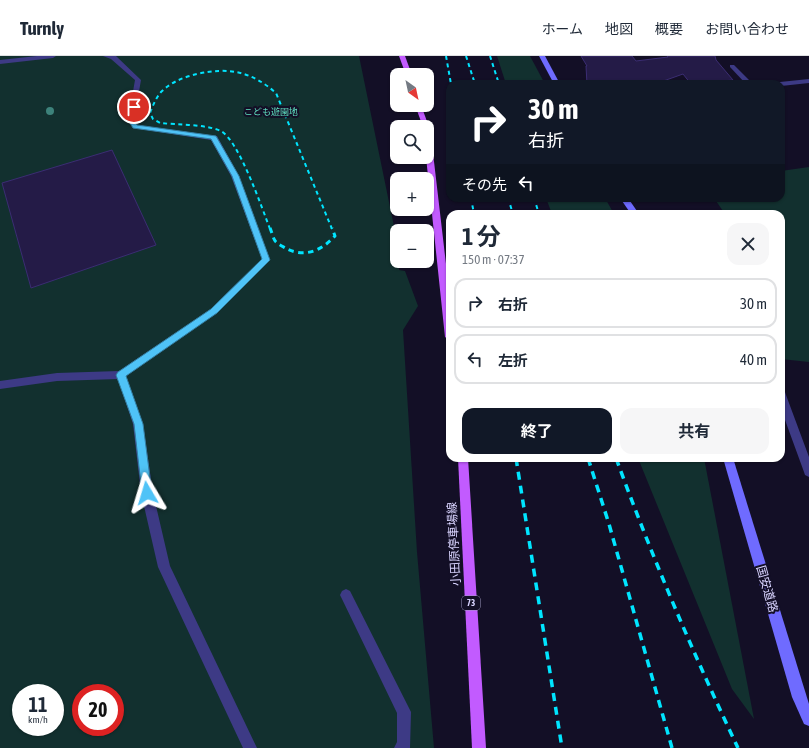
<!DOCTYPE html>
<html lang="ja">
<meta charset="utf-8">
<style>
:root{--surface:#fff;--page:#f6f6f7;--text:#1f2937;--muted:#747a83;--line:#e0e1e3;--accent:#111827}
body{margin:0;font-family:"Asap Condensed","Noto Sans JP",sans-serif;background:var(--page);color:var(--text);height:100vh;display:flex;flex-direction:column;font-size:15px;white-space:nowrap}
*{box-sizing:border-box;margin:0}
p{font-size:13px;color:var(--muted)}
.icon{flex:none;width:22px;height:22px;fill:none;stroke:currentColor;stroke-width:2;stroke-linecap:round;stroke-linejoin:round}
.map{position:relative;flex:1;overflow:hidden}
.details{position:absolute;left:446px;top:154px;width:339px;height:252px;display:flex;flex-direction:column;background:var(--surface);border-radius:12px;box-shadow:0 1px 3px #0004}
.details>*{flex:none}
.hud{position:absolute;left:446px;top:24px;width:339px;height:122px;border-radius:12px;box-shadow:0 1px 3px #0004;background:#111827;color:#fff;overflow:hidden}
.needle{width:26px;rotate:147deg}
.fabs{position:absolute;left:390px;top:12px;display:grid;gap:8px}
.fabs a{display:grid;place-items:center;width:44px;height:44px;border-radius:8px;background:var(--surface);box-shadow:0 1px 3px #0004;font-size:20px}
.speed{position:absolute;left:12px;top:628px;display:flex;gap:8px;font-size:20px;font-weight:700;text-align:center}
.speed>*{display:grid;place-content:center;width:52px;height:52px;border-radius:50%;background:var(--surface);box-shadow:0 1px 3px #0004;line-height:1}
.speed small{font-size:10px;font-weight:400}
.speed .limit{border:6px solid #d22;background:#fff;color:#111}
.pin{position:absolute;display:grid;place-items:center;width:34px;height:34px;color:#fff;margin:-17px;border:2px solid #fff;border-radius:50%;box-shadow:0 1px 4px #0007}
.me{position:absolute;width:44px;margin:-22px;rotate:353deg;stroke-linejoin:round;filter:drop-shadow(0 0 3px #0008)}
.turn{display:flex;align-items:center;gap:14px;height:84px;padding:0 16px;font-size:18px}
.turn .icon{width:52px;height:52px;stroke-width:2.5}
.turn b{display:block;font-size:28px;line-height:34px}
.then{display:flex;align-items:center;height:38px;padding:0 16px;background:#0003;gap:8px;font-size:15px}
.round{display:grid;place-items:center;flex:none;width:42px;height:42px;border-radius:12px;background:var(--page)}
.overview{display:flex;align-items:center;justify-content:space-between;height:68px;padding:0 16px}
h1{font-size:24px;font-weight:700;line-height:30px}
.button{display:flex;gap:8px;margin-top:auto;padding:8px 16px}
.button a{flex:1;height:46px;border-radius:12px;background:var(--accent);color:#fff;font-size:16px;font-weight:700;line-height:46px;text-align:center}
.button a+a{background:var(--page);color:var(--text)}
ul{padding:0;list-style:none}
li{display:flex;align-items:center;gap:12px;height:50px;margin:0 8px 6px;padding:0 8px;border:2px solid var(--line);border-radius:12px}
li div{flex:1}
li b{display:block;font-size:15px}
li em{font-style:normal}
header{display:flex;align-items:center;gap:24px;box-sizing:border-box;height:56px;padding:0 20px;background:var(--surface);border-bottom:1px solid var(--line)}
header strong{font-size:19px}
nav{display:flex;gap:22px;margin-inline-start:auto;font-size:14px}
.map>svg:first-child{display:block}
</style>
<header>
<strong>Turnly</strong>
<nav><a>ホーム</a><a>地図</a><a>概要</a><a>お問い合わせ</a></nav>
</header>
<div class="map">
<svg width="809" height="692" viewBox="0 0 809 692">
<rect width="100%" height="100%" fill="#130f26"/>
<!-- green -->
<g fill="#12302f" fill-rule="evenodd">
<path d="M0,0H359L397,185V205H399V214L405,215L418,250L403,274L417,496L434,692H0ZM21,637H55V671H21ZM81,637H115V671H81Z"/>
<path d="M497,0H530L545,28H506Z"/>
<path d="M809,111V306L781,303V158H725L714,142H781V115Z"/>
<path d="M546,142H605L614,158H552Z"/>
<path d="M638,402H704L754,663L732,633Z"/>
</g>
<!-- building -->
<g fill="#241b47" stroke="#3b2d73">
<path d="M581,0H632L636,5L668,1L667,0H715L716,4L733,24L691,28L683,18L655,28H587L586,10H587Z"/>
<path d="M112,94L156,189L31,232L2,127Z"/>
</g>
<g fill="none" stroke-linecap="round" stroke-linejoin="round">
<!-- lane -->
<g fill="#3d3a85" fill-rule="evenodd">
<path d="M37,0H56L53,2L0,8V4Z"/>
<path d="M103,0H116L141,24L134,64L137,69L217,80L239,120L270,204L217,257L126,320L143,368L153,437L170,510L257,692H243L158,511L141,437L133,368L118,323L57,325L0,333V325L57,317L119,315L211,253L262,203L231,120L211,84L133,72L128,64L135,24L111,3Z"/>
<path d="M730,9H734L753,28H746L730,11Z"/>
<path d="M781,335L785,336L786,339L809,401V421L805,419L804,416L781,353Z"/>
<path d="M346,533L350,535L411,656L410,692H394L397,686V657L342,543L340,539L342,535Z"/>
</g>
<!-- street -->
<path fill="#3d3a85" fill-rule="evenodd" d="M809,23V27L781,30V28H777L780,26Z"/>
<!-- secondary -->
<g fill="#6f6bff" fill-rule="evenodd">
<path d="M539,0H545L560,28H554Z"/>
<path d="M620,142H628L639,158H631Z"/>
<path d="M723,402H733L809,648V670L804,668L792,641Z"/>
</g>
<!-- primary -->
<g fill="#c25bff" fill-rule="evenodd">
<path d="M399,0H405L412,19H406Z"/>
<path d="M415,49H421L429,71L428,72L423,71Z"/>
<path d="M427,78L431,80L450,242V285L445,281L426,101H427Z"/>
<path d="M458,402H468L486,692H472Z"/>
</g>
<!-- rail-far2 -->
<g stroke="#00e5ff" stroke-width="2" stroke-dasharray="4 3.5" stroke-linecap="butt">
<path d="M446,0L451,28"/>
<path d="M466,0L475,28"/>
<path d="M490,0L499,28"/>
<path d="M471,142L474,158"/>
<path d="M508,142L513,158"/>
<path d="M534,142L539,158"/>
<path d="M270,173C262,152 239,85 221,75C205,68 178,69 160,67L153,63L150,57C153,49 156,42 161,36C171,26 184,21 197,18C228,11 251,15 276,37L332,173"/>
</g>
<!-- rail-far1 -->
<path stroke="#00e5ff" stroke-width="3" stroke-dasharray="5.5 4.5" stroke-linecap="butt" d="M270,172C272,176 273,183 276,186C279,189 284,191 287,193C306,202 322,194 335,180L332,172"/>
<!-- rail -->
<g stroke="#00e5ff" stroke-width="3.5" stroke-dasharray="8 6" stroke-linecap="butt">
<path d="M516,402L562,692"/>
<path d="M588,402L609,468L672,692"/>
<path d="M616,402C652,501 693,597 738,692"/>
</g>
</g>
<!-- trees -->
<circle fill="#3d827b" cx="50" cy="55" r="4"/>
<!-- route -->
<path fill="#4fc3f7" stroke="#337fa1" d="M131,49L137,51L134,64L137,69L216,80L239,120L270,204L217,257L126,320L143,368L152,437L151,441L147,442L144,441L142,437L134,368L116,319L118,316L211,253L262,203L232,120L211,83L133,72L128,64Z"/>
<g text-anchor="middle" dominant-baseline="central" stroke-width="4" stroke-linejoin="round" paint-order="stroke">
<!-- far-park labels -->
<g font-size="9" fill="#5fe0c0" stroke="#130f26">
<text x="271" y="56">こども遊園地</text>
</g>
<!-- shield labels -->
<rect fill="#130f26" stroke="#9e99be" stroke-width="1" x="462" y="540" width="18" height="14" rx="3"/>
<g font-size="9" font-weight="bold" fill="#d9d4ff">
<text x="471" y="547">73</text>
</g>
<!-- near-street labels -->
<g font-size="12" fill="#d9d4ff" stroke="#130f26">
<text transform="translate(454 488) rotate(-93)">小田原停車場線</text>
<text transform="translate(767 533) rotate(74)">国安道路</text>
</g>
</g>
</svg>
<div class="fabs">
<a><svg class="needle" viewBox="-14 -14 28 28"><path d="M0-13l5 13h-10z" fill="#e53935"/><path d="M0 13l5-13h-10z" fill="#747a83"/></svg></a>
<a><svg class="icon" aria-label="search" viewBox="0 0 24 24"><circle cx="10" cy="10" r="6"/><path d="M15 15l6 6"/></svg></a>
<a>+</a>
<a>−</a>
</div>
<div class="speed"><div>11<small>km/h</small></div><div class="limit">20</div></div>
<div class="pin" style="left:134px;top:51px;background:#d93025"><svg class="icon" aria-label="arrive" viewBox="0 0 24 24"><path d="M6 21V4h12l-3 4 3 4H6"/></svg></div>
<svg class="me" style="left:147px;top:437px" viewBox="-20 -20 40 40"><path d="M0-17L14 15 0 8-14 15z" fill="#4fc3f7" stroke="#fff" stroke-width="4"/></svg>
<div class="hud">
<div class="turn"><svg class="icon" aria-label="right" viewBox="0 0 24 24"><path d="M7 20v-9h11M14 6l5 5-5 5"/></svg><div><b>30 m</b>右折</div></div>
<div class="then">その先<svg class="icon" aria-label="left" viewBox="0 0 24 24"><path d="M17 20v-9H6M10 6l-5 5 5 5"/></svg></div>
</div>
<section class="details">
<div class="overview"><div><h1>1 分</h1><p>150 m · 07:37</p></div><a class="round"><svg class="icon" aria-label="close" viewBox="0 0 24 24"><path d="M6 6l12 12M18 6L6 18"/></svg></a></div>
<ul>
<li><svg class="icon" aria-label="right" viewBox="0 0 24 24"><path d="M7 20v-9h11M14 6l5 5-5 5"/></svg><div><b>右折</b></div><em>30 m</em></li>
<li><svg class="icon" aria-label="left" viewBox="0 0 24 24"><path d="M17 20v-9H6M10 6l-5 5 5 5"/></svg><div><b>左折</b></div><em>40 m</em></li>
</ul>
<div class="button"><a>終了</a><a>共有</a></div>
</section>
</div>
